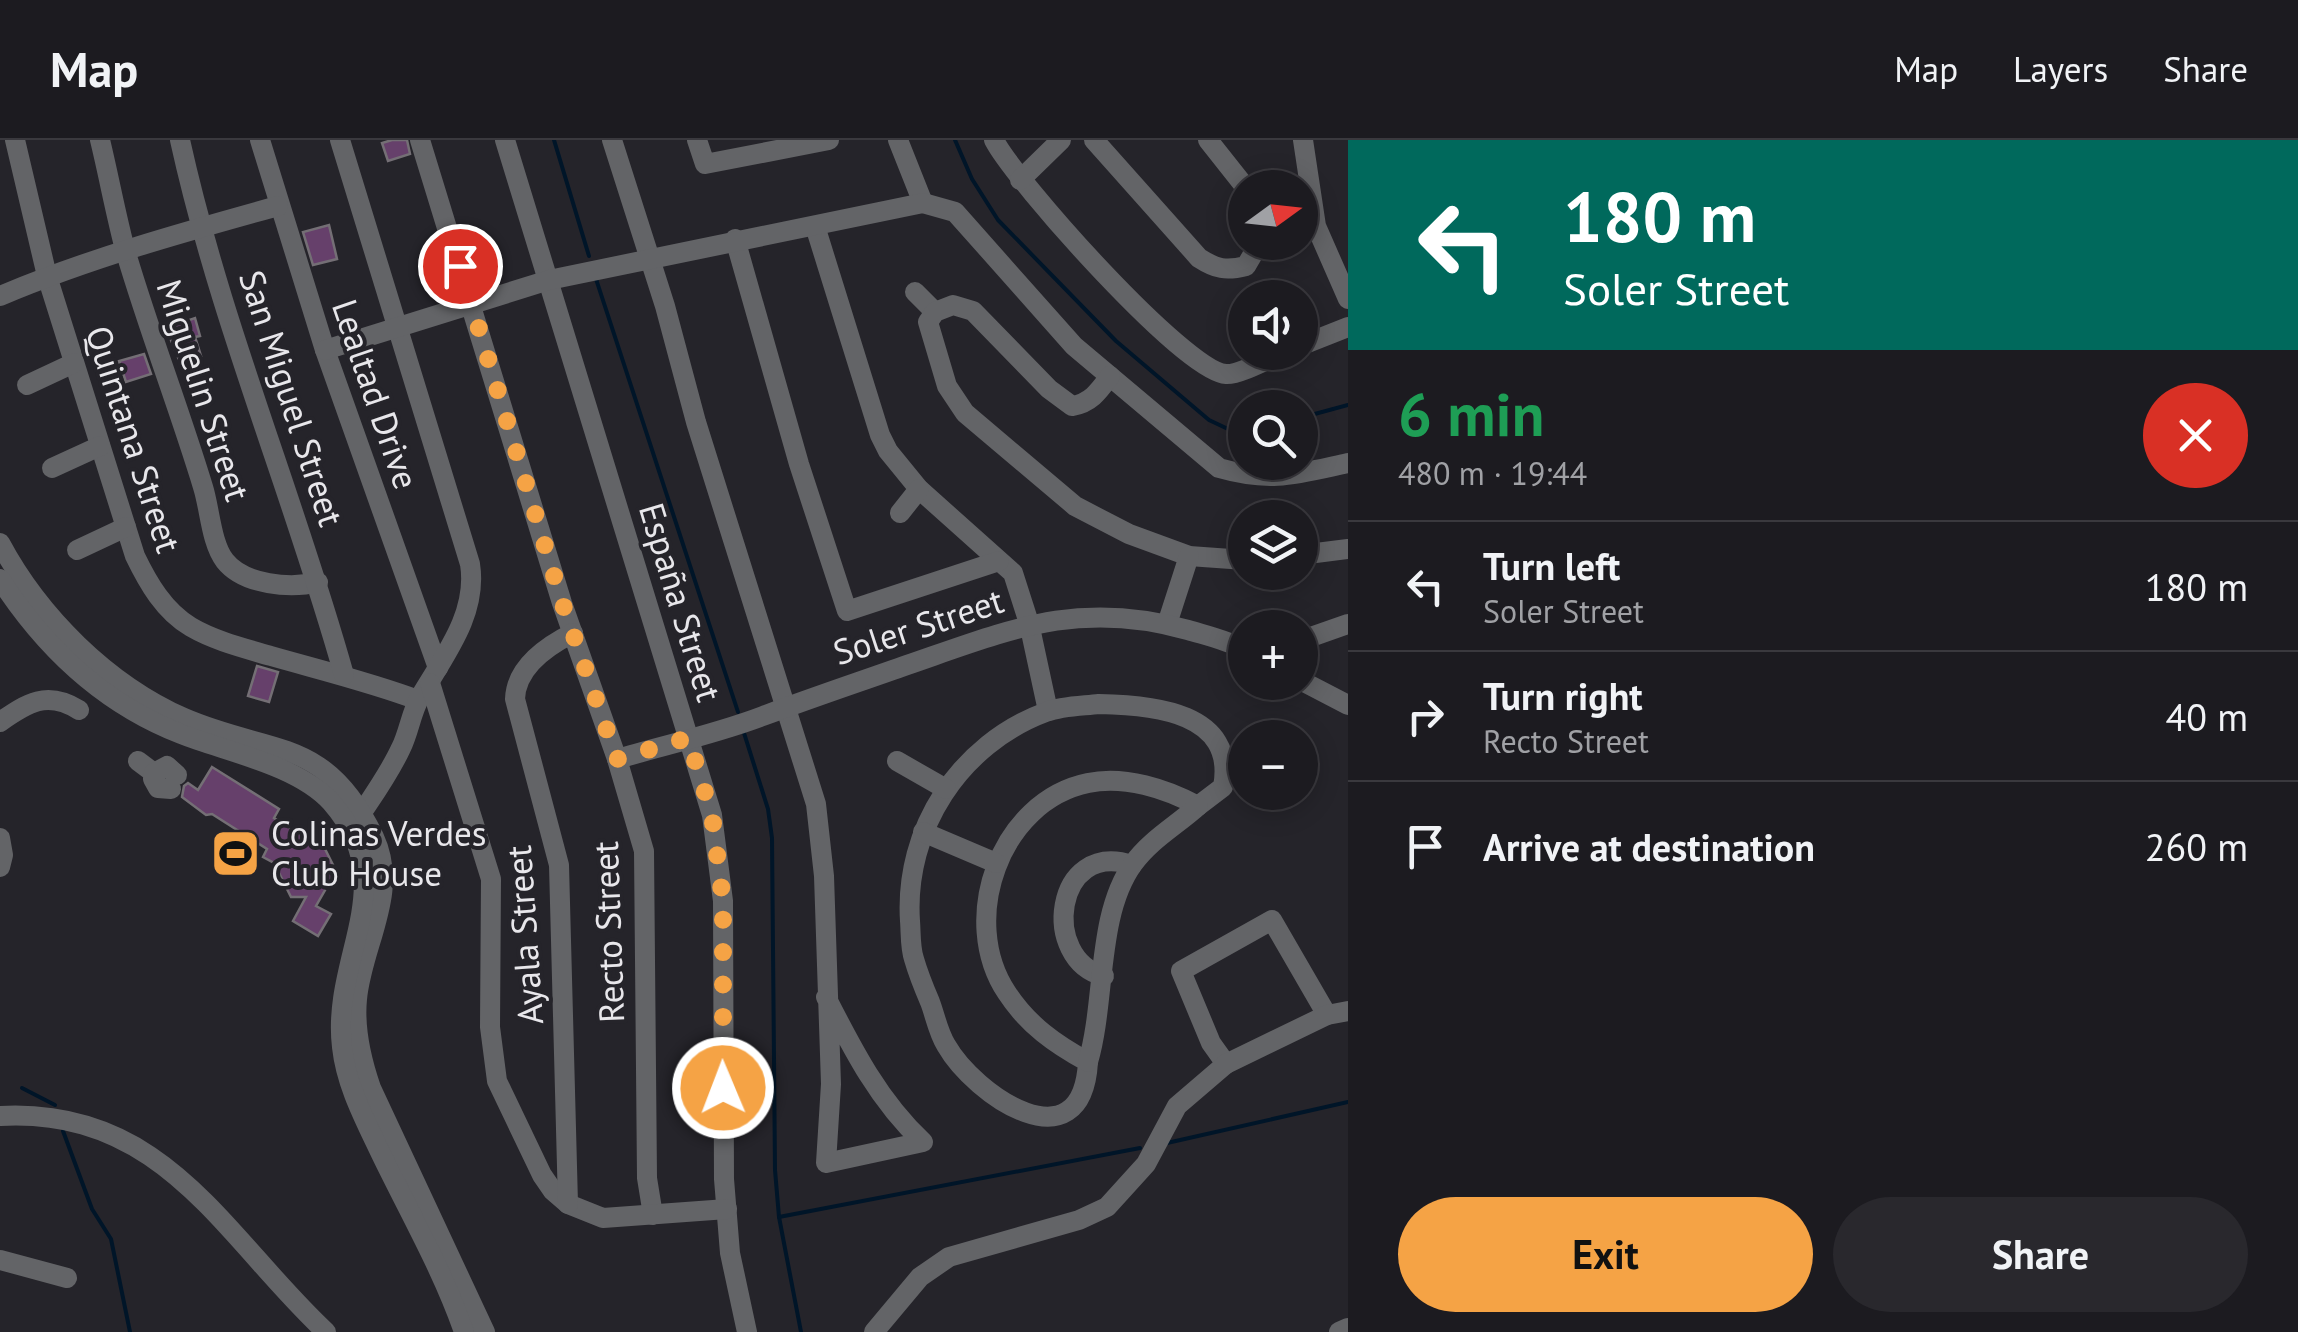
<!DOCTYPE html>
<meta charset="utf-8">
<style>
:root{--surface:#1c1b20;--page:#29282d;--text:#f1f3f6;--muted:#a0a1a5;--line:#3a393e;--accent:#f5a345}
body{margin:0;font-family:"PT Sans",sans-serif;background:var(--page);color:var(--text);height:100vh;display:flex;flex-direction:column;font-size:38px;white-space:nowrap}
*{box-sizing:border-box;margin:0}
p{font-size:32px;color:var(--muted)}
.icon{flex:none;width:55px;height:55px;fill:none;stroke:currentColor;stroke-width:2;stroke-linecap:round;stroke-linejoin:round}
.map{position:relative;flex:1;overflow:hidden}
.sheet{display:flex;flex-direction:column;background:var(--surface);width:950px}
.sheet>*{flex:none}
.top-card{background:#00695c;color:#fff;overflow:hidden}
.needle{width:65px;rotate:75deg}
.tools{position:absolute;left:1228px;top:30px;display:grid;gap:20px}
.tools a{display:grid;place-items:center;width:90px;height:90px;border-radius:50%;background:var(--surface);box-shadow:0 5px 25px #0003,0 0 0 2px var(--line);font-size:50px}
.pin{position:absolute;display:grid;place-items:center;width:85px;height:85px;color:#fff;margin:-42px;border:5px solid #fff;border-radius:50%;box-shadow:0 2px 10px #0007}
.me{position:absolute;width:110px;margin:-55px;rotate:359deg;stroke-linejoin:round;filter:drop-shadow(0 0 8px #0008)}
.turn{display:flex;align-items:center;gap:35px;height:210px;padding:0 50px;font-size:45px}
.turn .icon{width:130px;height:130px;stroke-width:2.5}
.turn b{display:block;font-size:70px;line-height:85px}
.round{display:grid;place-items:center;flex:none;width:105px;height:105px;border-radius:52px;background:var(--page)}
.summary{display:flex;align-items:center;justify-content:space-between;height:170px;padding:0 50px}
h1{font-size:60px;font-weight:700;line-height:75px;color:#1e9e55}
.primary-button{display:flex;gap:20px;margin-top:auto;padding:20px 50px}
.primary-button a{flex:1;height:115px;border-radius:60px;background:var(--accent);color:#111;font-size:40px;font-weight:700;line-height:115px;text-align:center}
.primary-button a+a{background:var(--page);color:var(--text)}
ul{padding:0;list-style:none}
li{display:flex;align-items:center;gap:30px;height:130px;padding:0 50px;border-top:2px solid var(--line)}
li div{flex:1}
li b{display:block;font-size:38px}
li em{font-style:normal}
header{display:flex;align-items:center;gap:60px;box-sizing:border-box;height:140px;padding:0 50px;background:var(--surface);border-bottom:2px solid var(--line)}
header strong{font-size:48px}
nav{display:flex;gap:55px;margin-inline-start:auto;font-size:35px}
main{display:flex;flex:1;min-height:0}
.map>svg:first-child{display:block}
</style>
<header>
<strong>Map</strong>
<nav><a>Map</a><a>Layers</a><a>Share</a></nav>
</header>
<main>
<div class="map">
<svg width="1348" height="1192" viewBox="0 0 1348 1192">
<rect width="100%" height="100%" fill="#25242a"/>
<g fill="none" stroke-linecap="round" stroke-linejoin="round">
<!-- stream -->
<g stroke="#001528" stroke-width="4">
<path d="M554,0L589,116"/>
<path d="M955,0L972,39L998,80L1116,201L1209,280L1228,289L1245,290"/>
<path d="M596,139L738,572"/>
<path d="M1300,278L1348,265"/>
<path d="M744,593L768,669L772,698L775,1030L779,1077L801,1192"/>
<path d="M22,948L55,965"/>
<path d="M63,991L92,1069L111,1099L130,1192"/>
<path d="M1167,1003L1348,962"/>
<path d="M779,1077L1140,1008"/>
</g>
</g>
<!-- building -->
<g fill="#66406b" stroke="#746f75" stroke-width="2.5">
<path d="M392,0H407L410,14L388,21L382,3Z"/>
<path d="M329,85L337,119L313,125L303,92Z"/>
<path d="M445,131L448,144L426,149L423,136Z"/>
<path d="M195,178L200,196L195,197L201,216L180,222L166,188Z"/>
<path d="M144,214L151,234L126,242L119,221Z"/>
<path d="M257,526L278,532L269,562L248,556Z"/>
<path d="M212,627L279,669L274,678L313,702L322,703L336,731L316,766L331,774L318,796L293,781L306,757H291L274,723L263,717L267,709L212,674L206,675L182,657L184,646L188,643L198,650Z"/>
</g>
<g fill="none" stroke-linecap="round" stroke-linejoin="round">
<!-- minor -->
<g stroke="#636467" stroke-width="20">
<path d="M15,0L47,136L135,416C148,443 164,471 191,487C215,501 244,508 271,516C320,530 370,542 418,560"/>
<path d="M100,0C109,37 116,76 126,113C149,191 179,268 203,347C210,369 211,403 225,421C244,445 291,449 318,442"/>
<path d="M180,0C220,182 294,356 344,535"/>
<path d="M260,0L325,210L438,528"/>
<path d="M340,0L470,424C478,474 444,516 420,557C411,573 409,592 401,608C390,632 375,653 361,674"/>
<path d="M420,0L562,463L617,619L644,711L647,1038L653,1075"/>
<path d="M505,0L712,675L723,761L724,1039L730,1113L747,1192"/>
<path d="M612,0L665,166L696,282L816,664L824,736L831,944L826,1023L923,1002C879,961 853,910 826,857"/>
<path d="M697,0L705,24L829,0"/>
<path d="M898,0L923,63"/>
<path d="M994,0C1015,41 1185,232 1226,234C1239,235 1270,218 1284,212"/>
<path d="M1094,0L1199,118C1216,129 1226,131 1246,126L1260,102"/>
<path d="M1208,0L1246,48"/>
<path d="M1303,0L1316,86L1348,159"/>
<path d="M1020,40L1061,0"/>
<path d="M815,86L880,295L888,311L919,349L1013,433L1029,483L1048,571"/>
<path d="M735,99L799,324L847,471L999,421"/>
<path d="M915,152L935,172"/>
<path d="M0,156C90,118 184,92 278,66"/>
<path d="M1300,206L1348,187"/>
<path d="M325,210L549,140L923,63L955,72L1074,206L1219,328C1271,343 1297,334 1348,323"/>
<path d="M1110,236C1099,251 1091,263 1072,266L1049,249L973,171L953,165L935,172L928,182L947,246L965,273L1075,366L1129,394L1189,416L1245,420"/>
<path d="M27,245L74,223"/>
<path d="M52,328L100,306"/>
<path d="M900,373L919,349"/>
<path d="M0,403C39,476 107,544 184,578C272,616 325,595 374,697C400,753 362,804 357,859C354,890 361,919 371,948L485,1192"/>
<path d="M77,410L126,387"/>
<path d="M1300,415L1348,409"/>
<path d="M0,439C44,507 104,564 181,594C227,612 297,625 331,662C404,745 331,816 342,907C346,945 365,980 381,1014C409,1072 443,1131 464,1192"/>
<path d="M1167,484L1189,416"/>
<path d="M1300,504L1308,498L1348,484"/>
<path d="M1300,540L1348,565"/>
<path d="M430,543L491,739L490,887L497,941L542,1035L553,1051L568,1064L603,1078L727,1069"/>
<path d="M1099,564C1153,565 1237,572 1223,647L1198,666C1167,649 1124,635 1088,643C1000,661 958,780 1007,853C1028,885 1055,904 1088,922C1082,1028 975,956 946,905C938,892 935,875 930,862C924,848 918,833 914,819C910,807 911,793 910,781C904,689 960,604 1046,572C1062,566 1082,566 1099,564Z"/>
<path d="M0,582C27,563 47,550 79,570"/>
<path d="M617,619C665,605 716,594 763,576C811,558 859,542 907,525C1009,490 1078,459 1188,490C1208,496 1227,500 1245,510"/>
<path d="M138,621L154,633"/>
<path d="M897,621L946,649"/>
<path d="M171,649L158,648L153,639L154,633L167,626L177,635"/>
<path d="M923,692L996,723"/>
<path d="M0,698L3,715L0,727"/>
<path d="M1104,836C1040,820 1054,699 1132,725"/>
<path d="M1088,922C1106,861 1096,775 1133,724C1150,700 1177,685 1198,666"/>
<path d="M1226,924L1211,903L1181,831L1272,780L1327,875"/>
<path d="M0,976C165,967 224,1097 326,1192"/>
<path d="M568,1064L559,725L515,559C516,527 547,506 573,493"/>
<path d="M0,1120L67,1138"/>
<path d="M874,1192L920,1137L949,1117L1079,1080L1107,1067L1146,1024L1177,966L1226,924L1327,875L1348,871"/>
<path d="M1339,1192L1348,1188"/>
</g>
</g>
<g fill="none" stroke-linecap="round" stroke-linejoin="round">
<!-- route -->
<path stroke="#f5a345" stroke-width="18" stroke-dasharray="0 32.4" d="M460,126L562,462L617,619L688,598L712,675L723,761V948"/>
</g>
<!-- icons -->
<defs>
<symbol id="stadium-square" viewBox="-11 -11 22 22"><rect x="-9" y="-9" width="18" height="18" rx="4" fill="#f5a345" stroke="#25242a"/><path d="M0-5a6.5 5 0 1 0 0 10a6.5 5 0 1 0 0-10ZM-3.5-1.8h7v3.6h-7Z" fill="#111"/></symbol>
</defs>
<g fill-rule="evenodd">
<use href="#stadium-square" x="208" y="686" width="55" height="55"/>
</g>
<g text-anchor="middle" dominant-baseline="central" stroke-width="8" stroke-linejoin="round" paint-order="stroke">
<!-- street labels -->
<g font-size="35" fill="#e8e7eb" stroke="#25242a">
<text transform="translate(204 250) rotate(72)">Miguelin Street</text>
<text transform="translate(376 254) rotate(71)">Lealtad Drive</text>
<text transform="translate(292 258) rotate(72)">San Miguel Street</text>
<text transform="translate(134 299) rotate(72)">Quintana Street</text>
<text transform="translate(681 462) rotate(73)">España Street</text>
<text transform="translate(918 486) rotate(-18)">Soler Street</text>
<text transform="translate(608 792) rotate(-92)">Recto Street</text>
<text transform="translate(524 795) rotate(-94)">Ayala Street</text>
</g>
<!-- poi labels -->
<g font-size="35" fill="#e8e7eb" stroke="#25242a" text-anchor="start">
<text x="271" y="693">Colinas Verdes<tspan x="271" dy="40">Club House</tspan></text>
</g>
</g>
</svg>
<div class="tools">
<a><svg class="needle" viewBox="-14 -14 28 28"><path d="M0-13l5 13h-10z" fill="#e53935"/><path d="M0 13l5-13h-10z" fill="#a0a1a5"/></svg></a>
<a><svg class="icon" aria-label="sound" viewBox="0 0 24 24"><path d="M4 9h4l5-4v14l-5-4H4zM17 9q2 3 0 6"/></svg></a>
<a><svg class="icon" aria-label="search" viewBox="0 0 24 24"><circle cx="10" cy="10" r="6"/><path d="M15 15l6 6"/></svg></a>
<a><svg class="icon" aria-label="layers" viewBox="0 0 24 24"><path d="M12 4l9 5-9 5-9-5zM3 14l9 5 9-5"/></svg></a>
<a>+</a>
<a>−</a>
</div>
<div class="pin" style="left:460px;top:126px;background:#d93025"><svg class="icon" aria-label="arrive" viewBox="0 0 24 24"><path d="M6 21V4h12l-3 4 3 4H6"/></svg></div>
<svg class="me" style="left:723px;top:948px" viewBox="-20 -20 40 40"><circle r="17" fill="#f5a345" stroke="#fff" stroke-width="3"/><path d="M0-11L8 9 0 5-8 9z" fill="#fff"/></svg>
</div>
<section class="sheet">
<div class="top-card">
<div class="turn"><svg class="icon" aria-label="left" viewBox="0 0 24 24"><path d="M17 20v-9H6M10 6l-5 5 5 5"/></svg><div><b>180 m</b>Soler Street</div></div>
</div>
<div class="summary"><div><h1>6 min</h1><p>480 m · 19:44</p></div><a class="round" style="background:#d93025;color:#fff"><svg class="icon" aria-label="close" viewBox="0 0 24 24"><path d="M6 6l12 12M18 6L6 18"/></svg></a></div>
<ul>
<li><svg class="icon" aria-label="left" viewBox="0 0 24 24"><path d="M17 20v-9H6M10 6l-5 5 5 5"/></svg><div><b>Turn left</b><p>Soler Street</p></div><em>180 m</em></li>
<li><svg class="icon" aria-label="right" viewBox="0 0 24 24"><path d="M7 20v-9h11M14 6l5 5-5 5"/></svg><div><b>Turn right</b><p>Recto Street</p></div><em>40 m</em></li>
<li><svg class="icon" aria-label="arrive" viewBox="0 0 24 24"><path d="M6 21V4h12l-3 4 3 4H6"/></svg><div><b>Arrive at destination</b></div><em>260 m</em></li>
</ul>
<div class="primary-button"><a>Exit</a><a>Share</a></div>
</section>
</main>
